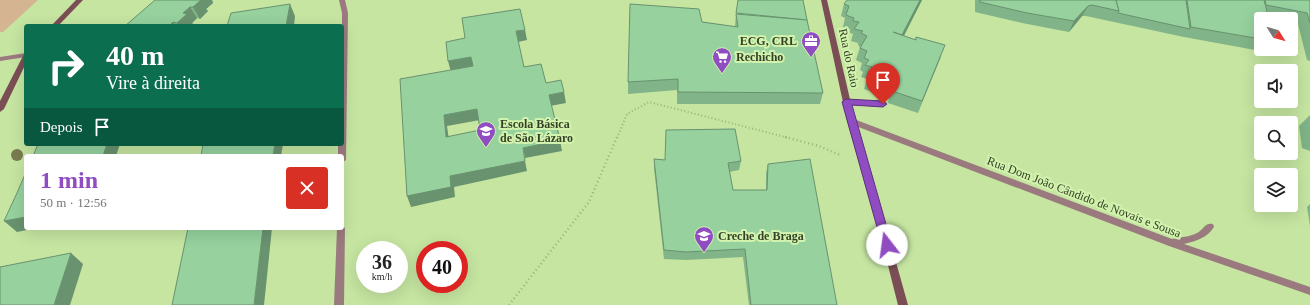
<!DOCTYPE html>
<html lang="pt">
<meta charset="utf-8">
<style>
:root{--surface:#fff;--page:#f6f6f6;--text:#222;--muted:#767676;--accent:#904cc1}
body{margin:0;font-family:Georgia,serif;background:var(--page);color:var(--text);height:100vh;display:flex;flex-direction:column;font-size:15px;white-space:nowrap}
*{box-sizing:border-box;margin:0}
p{font-size:13px;color:var(--muted)}
.icon{flex:none;width:22px;height:22px;fill:none;stroke:currentColor;stroke-width:2;stroke-linecap:round;stroke-linejoin:round}
.map{position:relative;flex:1;overflow:hidden}
.side{position:absolute;left:24px;top:154px;width:320px;height:76px;display:flex;flex-direction:column;background:var(--surface);border-radius:4px;box-shadow:0 4px 16px #0002}
.side>*{flex:none}
.banner{position:absolute;left:24px;top:24px;width:320px;height:122px;border-radius:4px;box-shadow:0 4px 16px #0002;background:#0b6e4f;color:#fff;overflow:hidden}
.needle{width:26px;rotate:127deg}
.controls{position:absolute;left:1254px;top:12px;display:grid;gap:8px}
.controls a{display:grid;place-items:center;width:44px;height:44px;border-radius:4px;background:var(--surface);box-shadow:0 4px 16px #0002;font-size:20px}
.speed{position:absolute;left:356px;top:241px;display:flex;gap:8px;font-size:20px;font-weight:700;text-align:center}
.speed>*{display:grid;place-content:center;width:52px;height:52px;border-radius:50%;background:var(--surface);box-shadow:0 4px 16px #0002;line-height:1}
.speed small{font-size:10px;font-weight:400}
.speed .limit{border:6px solid #d22;background:#fff;color:#111}
.pin{position:absolute;display:grid;place-items:center;width:34px;height:34px;color:#fff;margin:-41px -17px;border-radius:50% 50% 50% 0;rotate:-45deg;box-shadow:0 0 4px #0007}
.pin .icon{rotate:45deg}
.me{position:absolute;width:44px;margin:-22px;rotate:345deg;stroke-linejoin:round;filter:drop-shadow(0 0 3px #0008)}
.turn{display:flex;align-items:center;gap:14px;height:84px;padding:0 16px;font-size:18px}
.turn .icon{width:52px;height:52px;stroke-width:2.5}
.turn b{display:block;font-size:28px;line-height:34px}
.then{display:flex;align-items:center;height:38px;padding:0 16px;background:#0003;gap:8px;font-size:15px}
.round{display:grid;place-items:center;flex:none;width:42px;height:42px;border-radius:4px;background:var(--page)}
.summary{display:flex;align-items:center;justify-content:space-between;height:68px;padding:0 16px}
h1{font-size:24px;font-weight:700;line-height:30px;color:var(--accent)}
.map>svg:first-child{display:block}
</style>
<div class="map">
<svg width="1310" height="305" viewBox="0 0 1310 305">
<rect width="100%" height="100%" fill="#c5e5a1"/>
<!-- green -->
<path fill="#d4b491" d="M0,0H38L3,32H0Z"/>
<g fill="none" stroke-linecap="round" stroke-linejoin="round">
<!-- path-far1 -->
<path stroke="#99b37b" stroke-width="2" stroke-dasharray="1 2.5" stroke-linecap="butt" d="M617,138L627,114L649,102L789,138"/>
<!-- path -->
<g stroke="#99b37b" stroke-width="2.5" stroke-dasharray="1 3" stroke-linecap="butt">
<path d="M785,137L819,146L840,155"/>
<path d="M509,305L589,202L617,137"/>
</g>
<!-- lane -->
<g fill="#9b7a7f" fill-rule="evenodd">
<path d="M846,99L883,101L887,104L883,107L846,105L842,102Z"/>
<path d="M851,118L1172,239C1180,237 1190,237 1197,233C1203,230 1205,222 1213,224L1214,227C1207,238 1196,241 1184,244L1310,287V295L1169,246L848,123L847,121L848,119Z"/>
</g>
<!-- street -->
<g fill="#9b7a7f" fill-rule="evenodd">
<path d="M339,0H345L348,13L346,159L345,161L342,162V156H338V144H342V13Z"/>
<path d="M26,53V57L0,61V57Z"/>
<path d="M342,225L345,228L344,305H334L337,228H342Z"/>
</g>
<!-- secondary -->
<g fill="#7b4d55" fill-rule="evenodd">
<path d="M76,0H83L58,26H51Z"/>
<path d="M821,0H827L855,121L887,230L908,305H898L879,230L847,121Z"/>
<path d="M24,54H26V63L4,109L0,112V101Z"/>
</g>
</g>
<!-- trees -->
<circle fill="#797c50" cx="17" cy="155" r="6"/>
<!-- wall -->
<g fill="#81b488">
<path d="M155,0H212L213,3L206,9L208,11L200,19L197,18L192,23L194,25L193,26H125Z"/>
<path d="M922,0L904,36L915,40L916,37L941,57L918,113L888,103L889,99L864,89L867,79L861,77L863,72L860,70L862,63L856,60L860,47L858,45V43L851,41L853,34L850,33V29L843,27L845,18L841,16L844,4Z"/>
<path d="M975,0H1310V61L1307,60L1298,24L1291,23V19H1261V49H1268L1266,52L1184,37L1086,16H1082L1069,32L1022,23L975,12Z"/>
<path d="M736,13L823,93L820,104H677V90L628,94V82L702,22L735,27Z"/>
<path d="M1310,115V151L1302,148L1299,126Z"/>
<path d="M654,159L665,160L741,161L739,170L729,172L733,190H766V173L768,164L837,305H749L743,257L686,260L664,259L654,168Z"/>
<path d="M1310,204V226L1307,207Z"/>
</g>
<!-- shaded-wall -->
<g fill="#69926f">
<path d="M199,0H212L213,3L206,9L208,11L200,19L193,7Z"/>
<path d="M920,0H922L898,47L902,35Z"/>
<path d="M290,4L295,16L294,26H286Z"/>
<path d="M1088,6L1082,16L1069,32L1074,21Z"/>
<path d="M190,7L197,18L192,23L194,25L193,26H179L177,23L183,13Z"/>
<path d="M173,22L176,26H169Z"/>
<path d="M525,30L527,40L518,42L516,31Z"/>
<path d="M471,57L474,67L451,72L448,61Z"/>
<path d="M564,92L566,103L550,106L549,95Z"/>
<path d="M477,109L480,120L447,126L450,147L446,137L444,115Z"/>
<path d="M560,140L562,151L525,158L523,148Z"/>
<path d="M107,144H120L116,156H103Z"/>
<path d="M275,144H283L281,156H273Z"/>
<path d="M525,161L527,171L454,187L455,197L411,207L407,196L450,176Z"/>
<path d="M26,217V228H37L17,232L4,221Z"/>
<path d="M263,228H272L264,305H254Z"/>
<path d="M71,253L83,264L70,305H54Z"/>
</g>
<!-- building -->
<g fill="#96d19e" stroke="#69926f" fill-rule="evenodd">
<path d="M155,0H201L193,7H190L183,13L187,14L177,23L173,22L169,26H125Z"/>
<path d="M738,0H803L807,20L736,13Z"/>
<path d="M847,0H920L902,35L893,32L916,40V37L945,45L922,101L892,91L893,87L868,77L872,67L865,65L869,60L864,58L867,51L860,48L867,36L861,33L863,31L854,29L859,22L853,21L854,18L846,15L849,6L844,4Z"/>
<path d="M980,0H1116L1119,11L1092,5L1088,6L1074,21L1027,13L980,2Z"/>
<path d="M1116,0H1186L1190,29L1118,13L1119,11Z"/>
<path d="M1187,0H1264L1269,19H1261V39L1191,27Z"/>
<path d="M1265,0H1310V23L1307,13L1266,5Z"/>
<path d="M290,4L286,26H227L231,13Z"/>
<path d="M630,4L699,9L702,22L738,27L736,14L807,20L823,93L678,92V79L628,82Z"/>
<path d="M520,9L525,30L516,31L524,67L541,64L546,83L561,80L564,92L549,95L560,140L523,148L525,161L450,176L451,187L407,196L400,79L473,66L471,57L448,61L446,42L465,38L462,18ZM477,109L480,130L446,137L444,115Z"/>
<path d="M735,129L741,161L728,163L733,190H767L768,164L810,159L837,305H751L745,249L686,252L664,250L654,159L665,160L666,130Z"/>
<path d="M38,144H107L103,156H33Z"/>
<path d="M203,144H275L273,156H201Z"/>
<path d="M26,172V217L4,221L17,193Z"/>
<path d="M188,228H263L254,305H172Z"/>
<path d="M71,253L54,305H0V267Z"/>
</g>
<!-- route -->
<path fill="#904cc1" stroke="#5e317d" d="M846,99L883,101L887,104L883,107L852,105L892,245L891,248L887,249L884,248L882,245L842,102Z"/>
<!-- icons -->
<defs>
<symbol id="office-pin" viewBox="-11 -11 22 30"><path d="M0 17L-7.5 6A9.5 9.5 0 1 1 7.5 6Z" fill="#904cc1" stroke="#d2f3ae"/><path d="M-6-3h4V-5.5h4V-3h4V5H-6ZM-1-4.5V-3h2v-1.5ZM-6 0V1H6V0Z" fill="#fff"/></symbol>
<symbol id="supermarket-pin" viewBox="-11 -11 22 30"><path d="M0 17L-7.5 6A9.5 9.5 0 1 1 7.5 6Z" fill="#904cc1" stroke="#d2f3ae"/><path d="M-6-5.5h2.5l.6 2H6L4.5 2H-2.5L-4.4-4H-6ZM-1.5 3.2a1.3 1.3 0 1 0 .1 0ZM3 3.2a1.3 1.3 0 1 0 .1 0Z" fill="#fff"/></symbol>
<symbol id="school-pin" viewBox="-11 -11 22 30"><path d="M0 17L-7.5 6A9.5 9.5 0 1 1 7.5 6Z" fill="#904cc1" stroke="#d2f3ae"/><path d="M0-5L7-2L0 1L-7-2ZM-4 1L0 2.5L4 1V4Q0 6-4 4Z" fill="#fff"/></symbol>
</defs>
<g fill-rule="evenodd">
<use href="#office-pin" x="800" y="30" width="22" height="30"/>
<use href="#supermarket-pin" x="711" y="46" width="22" height="30"/>
<use href="#school-pin" x="475" y="120" width="22" height="30"/>
<use href="#school-pin" x="693" y="225" width="22" height="30"/>
</g>
<g text-anchor="middle" dominant-baseline="central" stroke-width="4" stroke-linejoin="round" paint-order="stroke">
<!-- poi labels -->
<g font-size="12" font-weight="bold" fill="#354126" stroke="#d2f3ae" text-anchor="start">
<text x="797" y="41" text-anchor="end">ECG, CRL</text>
<text x="736" y="57">Rechicho</text>
<text x="500" y="124">Escola Básica<tspan x="500" dy="14">de São Lázaro</tspan></text>
<text x="718" y="236">Creche de Braga</text>
</g>
<!-- street labels -->
<g font-size="12" fill="#354126" stroke="#d2f3ae">
<text transform="translate(849 58) rotate(78)">Rua do Raio</text>
<text transform="translate(1084 197) rotate(21)">Rua Dom João Cândido de Novais e Sousa</text>
</g>
</g>
</svg>
<div class="controls">
<a><svg class="needle" viewBox="-14 -14 28 28"><path d="M0-13l5 13h-10z" fill="#e53935"/><path d="M0 13l5-13h-10z" fill="#767676"/></svg></a>
<a><svg class="icon" aria-label="sound" viewBox="0 0 24 24"><path d="M4 9h4l5-4v14l-5-4H4zM17 9q2 3 0 6"/></svg></a>
<a><svg class="icon" aria-label="search" viewBox="0 0 24 24"><circle cx="10" cy="10" r="6"/><path d="M15 15l6 6"/></svg></a>
<a><svg class="icon" aria-label="layers" viewBox="0 0 24 24"><path d="M12 4l9 5-9 5-9-5zM3 14l9 5 9-5"/></svg></a>
</div>
<div class="speed"><div>36<small>km/h</small></div><div class="limit">40</div></div>
<div class="pin" style="left:883px;top:104px;background:#d93025"><svg class="icon" aria-label="arrive" viewBox="0 0 24 24"><path d="M6 21V4h12l-3 4 3 4H6"/></svg></div>
<svg class="me" style="left:887px;top:245px" viewBox="-20 -20 40 40"><circle r="19" fill="#fff"/><path d="M0-13L10 11 0 6-10 11z" fill="#904cc1"/></svg>
<div class="banner">
<div class="turn"><svg class="icon" aria-label="right" viewBox="0 0 24 24"><path d="M7 20v-9h11M14 6l5 5-5 5"/></svg><div><b>40 m</b>Vire à direita</div></div>
<div class="then">Depois<svg class="icon" aria-label="arrive" viewBox="0 0 24 24"><path d="M6 21V4h12l-3 4 3 4H6"/></svg></div>
</div>
<section class="side">
<div class="summary"><div><h1>1 min</h1><p>50 m · 12:56</p></div><a class="round" style="background:#d93025;color:#fff"><svg class="icon" aria-label="close" viewBox="0 0 24 24"><path d="M6 6l12 12M18 6L6 18"/></svg></a></div>
</section>
</div>
